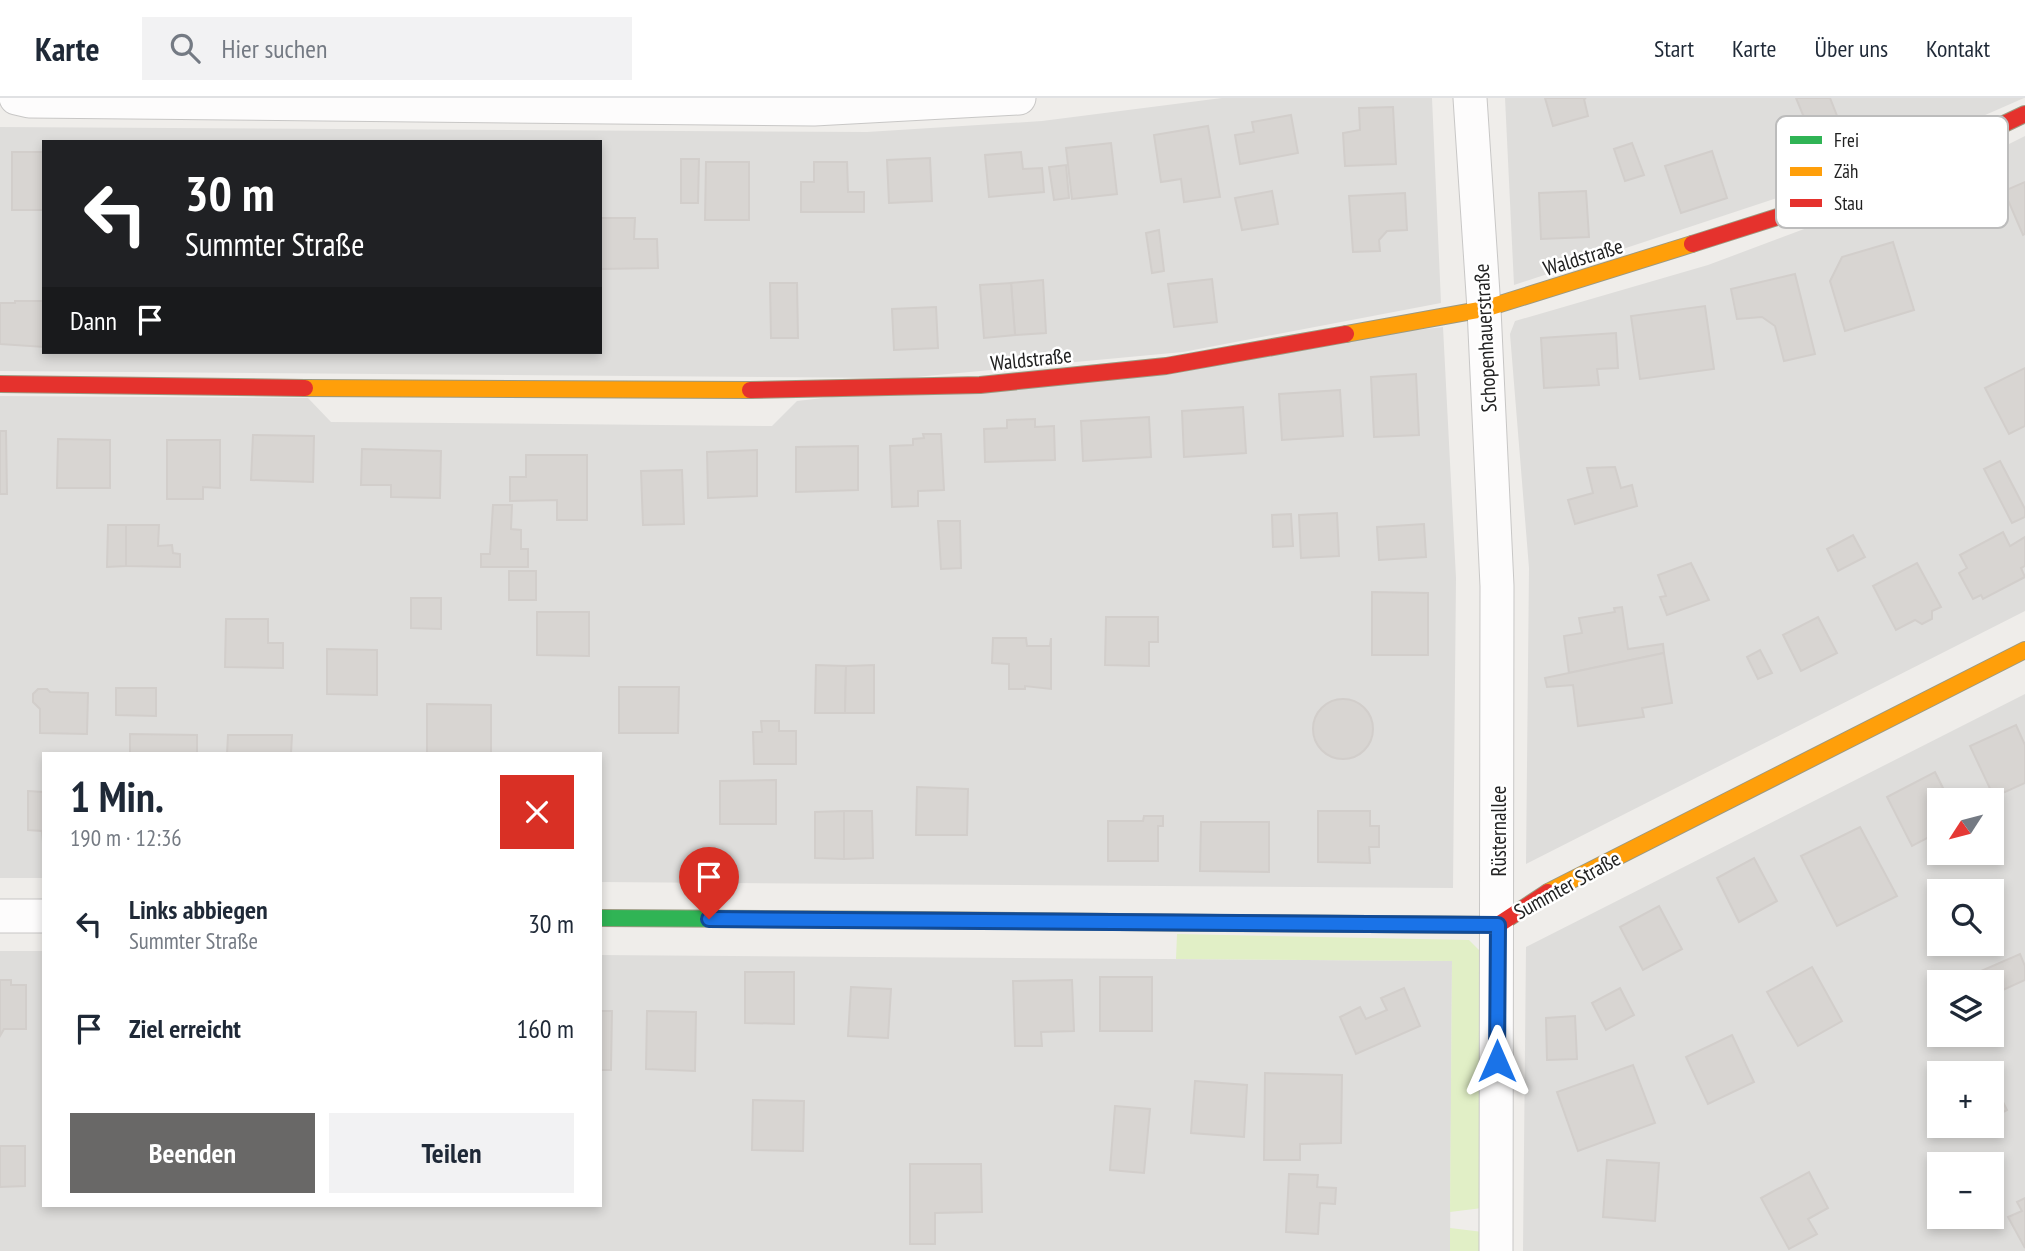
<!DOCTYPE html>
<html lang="de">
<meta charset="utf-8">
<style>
:root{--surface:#fff;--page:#f2f2f3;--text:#1f2937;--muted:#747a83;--line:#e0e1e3;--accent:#696867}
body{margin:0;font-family:"PT Sans Narrow",sans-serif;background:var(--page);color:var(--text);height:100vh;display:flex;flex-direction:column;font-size:26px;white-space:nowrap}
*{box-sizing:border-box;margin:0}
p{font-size:23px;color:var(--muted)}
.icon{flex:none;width:38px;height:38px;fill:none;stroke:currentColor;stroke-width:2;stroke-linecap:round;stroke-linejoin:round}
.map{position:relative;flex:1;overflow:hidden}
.sheet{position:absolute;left:42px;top:654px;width:560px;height:455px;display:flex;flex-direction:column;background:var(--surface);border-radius:0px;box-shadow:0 4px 10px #0003}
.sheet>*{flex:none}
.guide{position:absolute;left:42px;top:42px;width:560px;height:214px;border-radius:0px;box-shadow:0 4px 10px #0003;background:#202124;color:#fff;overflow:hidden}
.needle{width:46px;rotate:234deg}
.buttons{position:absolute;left:1927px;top:690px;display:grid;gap:14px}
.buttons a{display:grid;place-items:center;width:77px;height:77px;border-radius:0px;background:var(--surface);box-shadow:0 4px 10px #0003;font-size:35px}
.pin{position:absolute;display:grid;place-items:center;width:60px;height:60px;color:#fff;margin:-72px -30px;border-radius:50% 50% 50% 0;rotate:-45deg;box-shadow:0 0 7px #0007}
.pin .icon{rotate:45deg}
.me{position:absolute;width:77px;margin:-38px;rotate:0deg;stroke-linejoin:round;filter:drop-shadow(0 0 5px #0008)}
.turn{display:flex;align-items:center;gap:24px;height:147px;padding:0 28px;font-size:32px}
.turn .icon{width:91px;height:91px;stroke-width:2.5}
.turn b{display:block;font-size:49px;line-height:60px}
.then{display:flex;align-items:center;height:66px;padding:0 28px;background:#0003;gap:14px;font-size:26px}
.round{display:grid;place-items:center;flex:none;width:74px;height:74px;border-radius:0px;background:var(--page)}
.headline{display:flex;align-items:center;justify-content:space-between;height:119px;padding:0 28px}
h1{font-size:42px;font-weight:700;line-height:52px}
.action{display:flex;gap:14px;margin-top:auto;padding:14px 28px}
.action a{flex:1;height:80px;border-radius:0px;background:var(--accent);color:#fff;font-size:28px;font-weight:700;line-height:80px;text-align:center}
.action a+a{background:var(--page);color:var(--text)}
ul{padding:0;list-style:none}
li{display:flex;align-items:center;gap:21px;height:105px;padding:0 28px}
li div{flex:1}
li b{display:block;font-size:26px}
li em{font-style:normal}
header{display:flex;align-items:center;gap:42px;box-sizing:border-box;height:98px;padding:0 35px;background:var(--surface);border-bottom:2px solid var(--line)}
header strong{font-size:33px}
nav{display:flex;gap:38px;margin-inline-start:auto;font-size:24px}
.search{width:490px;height:63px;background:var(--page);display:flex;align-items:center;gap:18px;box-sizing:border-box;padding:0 24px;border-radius:0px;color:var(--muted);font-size:26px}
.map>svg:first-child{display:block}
</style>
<header>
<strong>Karte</strong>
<div class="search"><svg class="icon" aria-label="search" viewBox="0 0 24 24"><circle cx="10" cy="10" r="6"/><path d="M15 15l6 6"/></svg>Hier suchen</div>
<nav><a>Start</a><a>Karte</a><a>Über uns</a><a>Kontakt</a></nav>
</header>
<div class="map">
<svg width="2025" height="1153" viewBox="0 0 2025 1153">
<rect width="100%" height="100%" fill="#efedea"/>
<!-- residential -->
<g fill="#dedddb" fill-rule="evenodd">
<path d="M1222,0H1432L1441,205L1183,254L905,280L0,273V29L867,34L1042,23ZM44,44H600V254H44Z"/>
<path d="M1505,0H2024L1853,75L1514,187Z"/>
<path d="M2025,38V513L1526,766L1529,470L1510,236L1515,223L1708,167L1941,80Z"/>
<path d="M1443,229L1456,480L1453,790L600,784V656H44V780H0V298L308,300L331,324L772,328L797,303Z"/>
<path d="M2025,596V1153H1523L1526,849ZM1939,702H1992V754H1939ZM1939,793H1992V845H1939ZM1939,884H1992V936H1939ZM1939,975H1992V1027H1939ZM1939,1066H1992V1118H1939Z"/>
<path d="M0,853H44V1108H600V857L1452,863L1450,1153H0Z"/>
</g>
<!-- grass -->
<g fill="#e1efc6">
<path d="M1177,836L1469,842L1481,854L1482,1110L1450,1114L1452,863L1176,861Z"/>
<path d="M1450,1130L1483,1134V1153H1450Z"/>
</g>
<!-- building -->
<g fill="#d8d5d2" stroke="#d2cecb" stroke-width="2">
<path d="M1545,0H1586L1584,1L1588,18L1553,28Z"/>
<path d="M1796,0H1830L1839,23L1810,34Z"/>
<path d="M1393,9L1396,66L1345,68L1343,35L1360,32L1359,10Z"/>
<path d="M1291,17L1298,55L1240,66L1235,37L1254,34L1252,24Z"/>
<path d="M1208,28L1220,99L1184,104L1181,81L1161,84L1154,37Z"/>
<path d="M1111,45L1117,96L1072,101L1066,50Z"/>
<path d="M1632,45L1644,77L1625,83L1614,51Z"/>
<path d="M1712,53L1727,100L1681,115L1665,68Z"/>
<rect x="12" y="54" width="32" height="58"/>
<path d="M1021,54L1023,71L1042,70L1044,94L989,99L985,57Z"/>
<path d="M930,60L932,103L889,105L887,62Z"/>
<path d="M681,61H699L698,105H681Z"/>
<path d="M706,64H749V122H705Z"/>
<path d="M814,64H847L848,94H864V114H801V84H814Z"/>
<path d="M1066,67L1069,100L1054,102L1049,69Z"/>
<path d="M2025,84V136L2023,137L2004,93Z"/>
<path d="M1272,93L1278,126L1242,132L1235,100Z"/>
<path d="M1586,93L1589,139L1541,141L1539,95Z"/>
<path d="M1405,95L1407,132L1387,133L1379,142L1380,153L1353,154L1349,98Z"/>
<path d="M600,120H635L634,141H657L658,170L600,171Z"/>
<path d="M1159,132L1164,173L1152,175L1146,135Z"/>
<path d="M1893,144L1914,212L1845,233L1830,183L1842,159Z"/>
<path d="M1795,176L1815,256L1784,263L1775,228L1762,219L1737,221L1731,191Z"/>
<path d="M1212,181L1217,224L1174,229L1168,186Z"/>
<path d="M1043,182L1046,235L1015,237L1011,185Z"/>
<path d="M770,185H797L798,240H771Z"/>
<path d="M1011,185L1015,237L984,240L980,187Z"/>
<path d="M15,203H44V249L0,246V205H15Z"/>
<path d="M1705,208L1714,271L1640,281L1631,218Z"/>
<path d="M936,209L938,250L894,252L892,211Z"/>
<path d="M1616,235L1618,270L1597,271L1599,287L1544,290L1541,240Z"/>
<path d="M2025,270V328L2009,336L1985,290Z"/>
<path d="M1416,276L1419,337L1374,339L1371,279Z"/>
<path d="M1340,292L1343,338L1282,342L1279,296Z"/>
<path d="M1243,309L1246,355L1184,359L1182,313Z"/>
<path d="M1149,319L1151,359L1083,363L1081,323Z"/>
<path d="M1035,321V329L1054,328L1055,362L985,364L984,331L1007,330V322Z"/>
<path d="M0,333H6L7,396H0Z"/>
<path d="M923,336H941L944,392L918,393V408L892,409L890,348L913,347V341L924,340Z"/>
<path d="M253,337L314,338L313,384L251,382Z"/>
<path d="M58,341L110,342V390H57Z"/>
<path d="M167,342H220V390L203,389V401H167Z"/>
<path d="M858,348V392L796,394V349Z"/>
<path d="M362,351L441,353L440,400L391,399V387H361Z"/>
<path d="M757,352V398L708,400L707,354Z"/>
<path d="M526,357H587V422H557V402L510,403V379H526Z"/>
<path d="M2000,363L2025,411V419L2012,425L1984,371Z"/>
<path d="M1615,369L1621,390L1632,387L1637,408L1575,426L1568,402L1593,395L1587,370Z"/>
<path d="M682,372L684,426L643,427L641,373Z"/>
<path d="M493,407H512L511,431L521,432V451H528V469H481V456H490Z"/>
<path d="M1337,415L1339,458L1301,460L1299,417Z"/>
<path d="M1291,416L1293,448L1273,449L1272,417Z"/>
<path d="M938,423H960L961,470L941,471Z"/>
<path d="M1424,426L1426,459L1379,462L1377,429Z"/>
<path d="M108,427H126V468L107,469Z"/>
<path d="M126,427H159L158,448L172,447L173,455L180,456V469L126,468Z"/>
<path d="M2003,434L2010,448L2025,439V468L2021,470L2025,479L1983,501L1981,497L1973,501L1959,475L1967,470L1960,457Z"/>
<path d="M1853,437L1865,459L1838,473L1827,451Z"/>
<path d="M1691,465L1709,502L1667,517L1660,499L1666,498L1658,477Z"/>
<path d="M1917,465L1941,509L1932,513V521L1922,526L1915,522L1896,532L1873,488Z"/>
<rect x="509" y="473" width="27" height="29"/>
<path d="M1372,494L1428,495V557H1372Z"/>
<path d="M411,500H441V531L411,530Z"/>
<path d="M1622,509L1628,551L1663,546L1664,555L1569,575L1564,538L1582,535L1579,520L1615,514L1614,510Z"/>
<path d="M537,514H589V558L537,557Z"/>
<path d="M1106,519H1158V544H1149V568L1105,567Z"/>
<path d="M1818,519L1837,555L1801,573L1783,537Z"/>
<path d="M226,521H268V545H283V570L225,569Z"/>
<path d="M993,540H1026L1027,548H1050L1051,540V591L1025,588V591H1009V566L992,565Z"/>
<path d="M327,551L377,552V597L327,596Z"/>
<path d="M1760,552L1772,575L1758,581L1747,559Z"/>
<path d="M1664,555L1672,605L1642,610L1644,619L1578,628L1573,587L1547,589L1545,580Z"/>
<path d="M816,567L846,568L845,615H815Z"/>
<path d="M874,567V615H845L846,568Z"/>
<path d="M619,589H679L678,635H619Z"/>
<path d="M116,590H156V618L116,617Z"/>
<path d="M38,591H47L50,594L88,595L87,636L40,635V611L33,604V596Z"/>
<circle cx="1343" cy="631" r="30"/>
<path d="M427,606L491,607V656H427Z"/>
<path d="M761,623H779V633H796V666H754L753,634H762Z"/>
<path d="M2016,627L2025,647V685L1994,699L1970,648Z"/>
<path d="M130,636L197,637V656H130Z"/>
<path d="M228,637H292L291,656H227Z"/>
<path d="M1935,674L1949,702H1939V734L1912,748L1887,699Z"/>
<path d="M776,682V726H720V683Z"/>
<path d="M917,689L968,691L967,737H916Z"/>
<path d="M28,693L43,694L44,756L42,733L28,732Z"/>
<path d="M844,713V761L815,760V714Z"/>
<path d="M844,713H872L873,760L844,761Z"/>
<path d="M1318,713H1370V728H1379V749H1369L1370,765L1318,764Z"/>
<path d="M1144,718H1163V728H1158V763H1108V723H1143Z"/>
<path d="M1201,724H1269V774L1200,773Z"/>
<path d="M1860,729L1897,798L1837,828L1801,758Z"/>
<path d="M1754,760L1777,803L1739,824L1717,780Z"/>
<path d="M1659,808L1682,851L1643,872L1620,829Z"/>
<path d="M2020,856L2025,868V882L1992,897V884H1986L1981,873Z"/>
<path d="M1812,869L1842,923L1798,948L1767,894Z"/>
<path d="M745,874H794V926L745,925Z"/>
<rect x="1100" y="879" width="52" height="54"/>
<path d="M0,882H11V887H26V931H4L0,938Z"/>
<path d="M1072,882L1074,933L1041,934L1042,948H1015L1013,883Z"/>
<path d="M851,889L891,891L888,940L848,938Z"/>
<path d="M1404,890L1420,928L1356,956L1340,919L1360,909L1366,921L1387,912L1381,900Z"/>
<path d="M1620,890L1634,917L1606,932L1592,905Z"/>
<path d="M600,913H612L611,972H600Z"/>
<path d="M647,913L696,914L695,973L646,971Z"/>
<path d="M1575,918L1577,961L1547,962L1546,920Z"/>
<path d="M1732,937L1754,984L1708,1006L1686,959Z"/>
<path d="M1633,967L1655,1025L1578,1053L1557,994Z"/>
<path d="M1265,975L1342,977L1341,1045L1300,1046V1062H1264Z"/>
<path d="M1992,982L2007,1012L1992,1020Z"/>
<path d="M1195,983L1247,987L1244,1039L1191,1035Z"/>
<path d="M753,1002L804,1003L803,1053L752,1052Z"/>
<path d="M1115,1008L1150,1011L1144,1075L1110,1072Z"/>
<path d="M0,1048H25V1088L0,1089Z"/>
<path d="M1607,1062L1659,1065L1655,1123L1603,1119Z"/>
<path d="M910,1066H981L982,1114L935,1115V1146H910Z"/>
<path d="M1809,1074L1828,1110L1808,1121L1817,1136L1789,1151L1761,1100Z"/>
<path d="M1289,1076L1318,1077L1317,1089L1336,1090L1335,1106L1320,1105L1318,1136L1286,1134Z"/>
<path d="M2025,1100V1150L2008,1119L2022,1113L2017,1104Z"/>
</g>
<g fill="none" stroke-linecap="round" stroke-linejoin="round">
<defs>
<g id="street">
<path d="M16,0L29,3L814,11L1019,0"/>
<path d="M1470,0L1484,211L1497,488L1496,1153"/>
<path d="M0,818H44"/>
</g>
<path id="fast" d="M600,820L914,822"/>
<g id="slow">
<path d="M1346,236L1484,211L1692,146"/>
<path d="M305,290L750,292"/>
<path d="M1548,794L2025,552"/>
<path d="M914,822L1220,825"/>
</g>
<g id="jam">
<path d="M1692,146L1815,107L1926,63L2025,16"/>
<path d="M0,286L305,290"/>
<path d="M750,292L980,287L1166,268L1346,236"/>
<path d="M1220,825L1498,827L1548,794"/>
</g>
</defs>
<!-- street casing -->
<use href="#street" stroke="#c8c7c6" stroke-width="35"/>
<!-- fast casing -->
<use href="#fast" stroke="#9b9980" stroke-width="18"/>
<!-- slow casing -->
<use href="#slow" stroke="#9b9980" stroke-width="18"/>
<!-- jam casing -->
<use href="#jam" stroke="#9b9980" stroke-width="18"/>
<!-- street -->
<use href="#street" stroke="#fdfcfc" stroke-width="33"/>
<!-- fast -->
<use href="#fast" stroke="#30b455" stroke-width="16"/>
<!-- slow -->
<use href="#slow" stroke="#ff9f0a" stroke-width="16"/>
<!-- jam -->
<use href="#jam" stroke="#e5322d" stroke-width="16"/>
</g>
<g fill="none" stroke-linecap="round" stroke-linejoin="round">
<defs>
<path id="route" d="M709,821L1498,827L1497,963"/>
</defs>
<!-- route casing -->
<use href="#route" stroke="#114b97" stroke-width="18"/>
<!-- route -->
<use href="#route" stroke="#1a73e8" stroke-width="12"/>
</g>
<g text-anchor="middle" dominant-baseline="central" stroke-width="5" stroke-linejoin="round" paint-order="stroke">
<!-- street labels -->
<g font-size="21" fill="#212121" stroke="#fff">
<text transform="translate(1583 159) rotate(-17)">Waldstraße</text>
<text transform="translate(1485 240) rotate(-93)">Schopenhauerstraße</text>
<text transform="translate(1031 261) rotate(-6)">Waldstraße</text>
<text transform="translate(1498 733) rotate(-90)">Rüsternallee</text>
<text transform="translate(1567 787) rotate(-29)">Summter Straße</text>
</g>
</g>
<!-- legend -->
<rect x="1776" y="18" width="232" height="112" rx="10" fill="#fff" stroke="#bcbcbc" stroke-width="2"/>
<rect x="1790" y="38" width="32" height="8" fill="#30b455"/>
<rect x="1790" y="69" width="32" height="9" fill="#ff9f0a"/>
<rect x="1790" y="101" width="32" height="8" fill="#e5322d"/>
<g font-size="19" fill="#212121">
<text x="1834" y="49">Frei</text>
<text x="1834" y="80">Zäh</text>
<text x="1834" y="112">Stau</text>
</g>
</svg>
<div class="buttons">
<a><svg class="needle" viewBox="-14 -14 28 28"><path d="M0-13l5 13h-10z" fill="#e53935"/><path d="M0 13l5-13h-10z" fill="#747a83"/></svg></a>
<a><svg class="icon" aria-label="search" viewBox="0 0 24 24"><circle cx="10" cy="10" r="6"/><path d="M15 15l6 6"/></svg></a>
<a><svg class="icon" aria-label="layers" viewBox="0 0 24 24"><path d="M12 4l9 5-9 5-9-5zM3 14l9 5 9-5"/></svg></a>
<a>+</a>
<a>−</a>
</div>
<div class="pin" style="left:709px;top:821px;background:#d93025"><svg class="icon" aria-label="arrive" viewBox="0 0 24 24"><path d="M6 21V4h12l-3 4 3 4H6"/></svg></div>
<svg class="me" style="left:1497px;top:963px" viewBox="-20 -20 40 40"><path d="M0-17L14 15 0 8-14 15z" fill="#1a73e8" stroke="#fff" stroke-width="4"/></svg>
<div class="guide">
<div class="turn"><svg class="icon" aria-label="left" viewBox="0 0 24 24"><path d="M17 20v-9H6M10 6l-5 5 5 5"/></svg><div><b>30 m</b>Summter Straße</div></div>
<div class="then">Dann<svg class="icon" aria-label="arrive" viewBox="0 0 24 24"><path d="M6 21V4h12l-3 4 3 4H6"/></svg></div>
</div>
<section class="sheet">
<div class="headline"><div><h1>1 Min.</h1><p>190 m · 12:36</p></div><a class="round" style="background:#d93025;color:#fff"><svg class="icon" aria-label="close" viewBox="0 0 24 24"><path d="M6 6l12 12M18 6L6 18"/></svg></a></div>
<ul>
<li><svg class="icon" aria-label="left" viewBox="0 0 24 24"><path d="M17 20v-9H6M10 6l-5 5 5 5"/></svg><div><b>Links abbiegen</b><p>Summter Straße</p></div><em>30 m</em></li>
<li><svg class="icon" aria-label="arrive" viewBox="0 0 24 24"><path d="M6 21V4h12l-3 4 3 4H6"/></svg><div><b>Ziel erreicht</b></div><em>160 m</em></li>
</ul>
<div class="action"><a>Beenden</a><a>Teilen</a></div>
</section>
</div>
